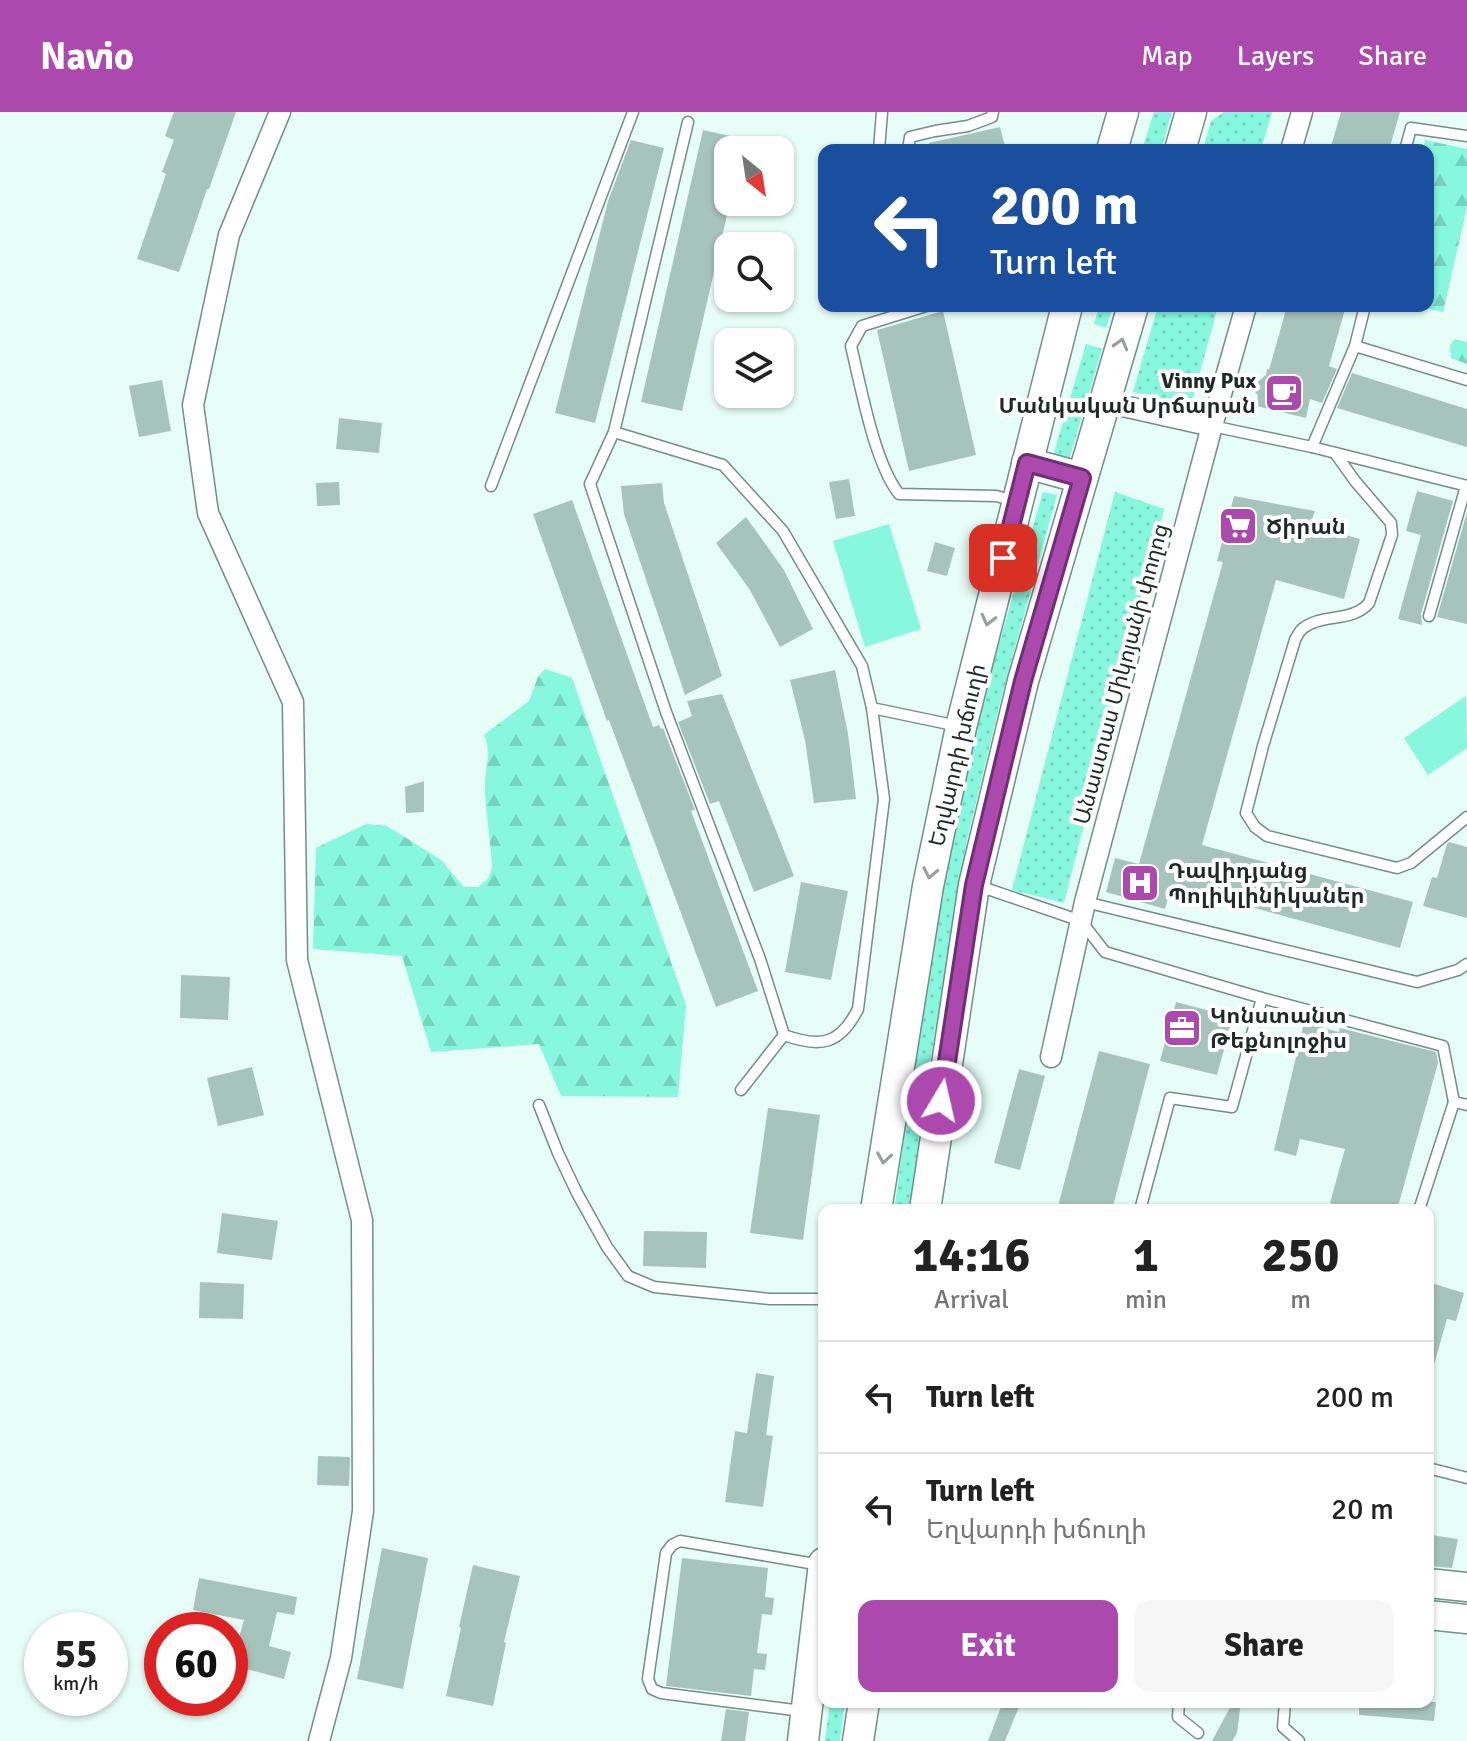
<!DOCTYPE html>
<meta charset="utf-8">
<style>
:root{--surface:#fff;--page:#f6f6f6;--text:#222;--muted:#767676;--line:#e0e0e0;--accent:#ac49af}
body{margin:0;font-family:Signika,"Noto Sans Armenian",sans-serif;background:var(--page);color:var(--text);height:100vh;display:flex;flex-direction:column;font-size:30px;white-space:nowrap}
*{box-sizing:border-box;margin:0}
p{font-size:26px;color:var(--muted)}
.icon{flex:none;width:44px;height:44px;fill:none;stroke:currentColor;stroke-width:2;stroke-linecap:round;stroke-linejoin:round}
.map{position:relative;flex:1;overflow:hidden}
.drawer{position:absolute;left:818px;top:1092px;width:616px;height:504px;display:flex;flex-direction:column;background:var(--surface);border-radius:16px;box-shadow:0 2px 6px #0004}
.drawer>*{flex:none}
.guide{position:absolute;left:818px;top:32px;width:616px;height:168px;border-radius:16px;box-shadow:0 2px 6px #0004;background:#1a4fa0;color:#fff;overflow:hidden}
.needle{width:52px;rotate:150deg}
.tools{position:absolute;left:714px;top:24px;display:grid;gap:16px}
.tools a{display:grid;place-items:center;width:80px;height:80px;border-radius:16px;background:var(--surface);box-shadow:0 2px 6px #0004;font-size:40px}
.speed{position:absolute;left:24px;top:1500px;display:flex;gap:16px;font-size:40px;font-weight:700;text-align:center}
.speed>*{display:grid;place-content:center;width:104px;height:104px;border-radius:50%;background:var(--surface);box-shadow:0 2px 6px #0004;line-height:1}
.speed small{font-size:20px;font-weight:400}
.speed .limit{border:12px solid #d22;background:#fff;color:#111}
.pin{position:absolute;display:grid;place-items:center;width:68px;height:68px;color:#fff;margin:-34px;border-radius:16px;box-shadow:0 4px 12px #0006}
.me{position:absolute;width:88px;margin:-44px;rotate:9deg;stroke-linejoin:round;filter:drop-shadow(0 0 6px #0008)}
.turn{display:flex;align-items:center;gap:28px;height:168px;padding:0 40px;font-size:36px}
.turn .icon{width:104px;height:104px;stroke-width:2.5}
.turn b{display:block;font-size:56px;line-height:68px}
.eta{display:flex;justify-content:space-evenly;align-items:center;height:136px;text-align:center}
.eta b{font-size:48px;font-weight:800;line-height:56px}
.primary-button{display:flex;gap:16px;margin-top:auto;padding:16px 40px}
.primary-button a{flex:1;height:92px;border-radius:16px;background:var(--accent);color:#fff;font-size:32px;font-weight:800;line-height:92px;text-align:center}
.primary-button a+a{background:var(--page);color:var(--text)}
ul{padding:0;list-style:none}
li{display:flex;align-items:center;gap:24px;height:112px;padding:0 40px;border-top:2px solid var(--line)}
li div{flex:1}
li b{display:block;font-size:30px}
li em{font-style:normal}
header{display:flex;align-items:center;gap:48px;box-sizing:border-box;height:112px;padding:0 40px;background:var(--accent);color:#fff}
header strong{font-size:38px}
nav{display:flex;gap:44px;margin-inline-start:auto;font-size:28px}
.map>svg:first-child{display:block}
</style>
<header>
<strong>Navio</strong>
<nav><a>Map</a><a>Layers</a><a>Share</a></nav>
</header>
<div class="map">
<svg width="1467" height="1629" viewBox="0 0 1467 1629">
<defs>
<pattern id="grass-dots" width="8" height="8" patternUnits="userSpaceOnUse" patternTransform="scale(2)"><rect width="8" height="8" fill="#87f7dd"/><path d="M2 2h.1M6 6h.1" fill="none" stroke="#74d4be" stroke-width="1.8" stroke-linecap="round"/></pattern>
<pattern id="forest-firs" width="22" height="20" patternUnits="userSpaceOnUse" patternTransform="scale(2)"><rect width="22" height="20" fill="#87f7dd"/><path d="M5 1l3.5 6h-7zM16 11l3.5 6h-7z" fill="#74d4be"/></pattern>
</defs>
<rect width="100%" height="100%" fill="#e6fef7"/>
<!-- grass -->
<g fill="url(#grass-dots)">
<path d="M1154,0H1172L1161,38H1142Z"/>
<path d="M1224,0H1272L1261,38H1203L1211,9Z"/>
<path d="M1099,194H1113L1106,216L1094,212Z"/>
<path d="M1158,194H1218L1191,293L1133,280Z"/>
<path d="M1086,232L1102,237L1069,348L1053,344Z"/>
<path d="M1043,380L1057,383L1001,587L968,724L928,962L910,1098H894L937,795L965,660L989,566Z"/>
<path d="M1115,380L1164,397L1064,791L1012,778Z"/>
<path d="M830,1590H845L840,1629H825Z"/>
</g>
<!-- forest -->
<g fill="url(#forest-firs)">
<path d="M1425,28L1467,37V95L1443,200L1418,194H1428V38H1423Z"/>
<path d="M1455,227L1467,230V252L1451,246L1450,233Z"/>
<path d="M545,557L572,566L686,893L678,985L561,984L539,932L431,940L402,844L313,837L316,736L366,712L387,714L441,748L464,775H478L488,767L492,756C491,728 485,701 485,673C485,656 492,640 484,623L529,589L538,565Z"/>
</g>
<!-- park -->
<g fill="#87f7dd">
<path d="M889,412L921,517L865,535L833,429Z"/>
<path d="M1466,584L1467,636L1428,663L1404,626Z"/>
</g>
<!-- building -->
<g fill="#a7c4bc">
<path d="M174,0H236L209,77H207L179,160L137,147L166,62L162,60L174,28L165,24Z"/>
<path d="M1341,0H1400L1389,38H1330Z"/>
<path d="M1000,15L1006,38H930L929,31Z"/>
<path d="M703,18L761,31L760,38H728V90H730L682,299L641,290Z"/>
<path d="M631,28L664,36L595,311L555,301L608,89Z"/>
<path d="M1287,194H1346L1329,254L1337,257L1322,291L1310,287L1306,306L1256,294L1258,284L1254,278L1256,271L1266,263L1267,257L1269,258Z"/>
<path d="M943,199L976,343L909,359L877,218Z"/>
<path d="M1352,261L1467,297V335L1337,296Z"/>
<path d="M162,268L171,319L139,325L129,274Z"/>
<path d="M339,306L382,311L379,341L336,337Z"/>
<path d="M849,367L855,404L836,407L829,370Z"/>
<path d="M339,370L340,393L317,394L316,371Z"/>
<path d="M662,371L664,391L722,564L685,583L624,402L621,374Z"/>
<path d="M1417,379L1453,389L1421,502L1422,513L1398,507L1421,423L1406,419Z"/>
<path d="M1234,384L1315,399L1310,413L1360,427L1344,487L1276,468L1202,733L1413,790L1400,836L1189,778L1187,785L1170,779L1165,797L1106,780L1115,746L1139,752L1223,450L1217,449Z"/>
<path d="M572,388L653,615L659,613L661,617L663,616L695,698L691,699L758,879L716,895L609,608L607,609L533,402Z"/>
<path d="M1467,400V512L1437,505Z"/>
<path d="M746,405L784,458L813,517L780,535L750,478L716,431Z"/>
<path d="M935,430L955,436L947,464L927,459Z"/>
<path d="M835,558L848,622L856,687L814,691L805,628L790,568Z"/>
<path d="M722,582L794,764L754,780L719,689L710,692L678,610L692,604L687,589Z"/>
<path d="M424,669V700L406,701L405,675Z"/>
<path d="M1449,730L1467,735V806L1423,794L1432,765L1437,766L1447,732Z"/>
<path d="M801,770L848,779L831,868L785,860Z"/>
<path d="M181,863L230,865L228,908L180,906Z"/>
<path d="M1176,890L1233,905L1217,963L1160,949Z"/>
<path d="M1304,911L1339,920L1340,916L1436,940L1438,951L1397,1098H1354L1330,1091L1345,1037L1300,1027L1296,1044L1274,1038Z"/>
<path d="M1099,939L1150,952L1112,1098H1057Z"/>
<path d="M252,955L264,1003L218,1014L207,966Z"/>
<path d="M1019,957L1045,964L1020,1058L994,1051Z"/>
<path d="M768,996L820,1003L803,1128L750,1121Z"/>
<path d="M222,1101L278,1109L272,1148L217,1141Z"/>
<path d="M644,1119L707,1120L706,1156L643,1154Z"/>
<path d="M200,1170L244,1172L243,1207L199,1206Z"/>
<path d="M1428,1170L1464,1181L1456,1209L1447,1207L1433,1256L1428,1255Z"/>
<path d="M756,1261L774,1264L766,1323L773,1324L763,1395L725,1390L735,1319L747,1321Z"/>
<path d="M318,1344L350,1345L349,1374L317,1373Z"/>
<path d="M1431,1423L1458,1427L1452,1456L1428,1454V1440Z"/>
<path d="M382,1436L428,1446L403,1577L357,1567Z"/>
<path d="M682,1446L768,1456L765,1485L774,1486L772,1503L762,1502L757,1541L767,1542L765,1558L754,1557L751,1584L666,1574Z"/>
<path d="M473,1453L520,1464L504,1530L506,1531L493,1594L446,1584L461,1516L459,1515Z"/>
<path d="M199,1466L297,1485L294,1503L277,1500L269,1534L291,1540L284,1567L231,1553L244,1508L193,1498Z"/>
<path d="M1003,1590H1021L1005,1629H988Z"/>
<path d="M1233,1590H1241L1237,1621L1232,1629H1212Z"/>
<path d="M1359,1590H1436L1434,1609L1359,1603Z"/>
<path d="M726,1597L749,1600L745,1629H721Z"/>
</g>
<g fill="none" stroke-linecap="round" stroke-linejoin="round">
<defs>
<g id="service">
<path d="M688,10L614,320L590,372L666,600L760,847L784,923C820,936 840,933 858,897L884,687L872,596"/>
<path d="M879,38L882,0"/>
<path d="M908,38L910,25L935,19L968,14L992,5L993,0"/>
<path d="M1405,38L1411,16L1467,24"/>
<path d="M926,194L862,214L851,234C861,275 874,350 899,382L996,384L1015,389"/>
<path d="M1355,234L1467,268"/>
<path d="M1212,314L1312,335L1467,374"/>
<path d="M614,320L723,353L783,419L862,554L872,596L958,614"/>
<path d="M1312,335L1355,234L1365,194"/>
<path d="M1335,341L1355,369L1391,411L1392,423L1369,491C1352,511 1321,501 1302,517C1300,519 1296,526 1295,528L1263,634L1246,701L1255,715L1267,724L1397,756L1411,751L1467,705"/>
<path d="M491,374L633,0"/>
<path d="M1429,504L1466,374"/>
<path d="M976,773L1081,809L1105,840L1262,886L1443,934L1454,990"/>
<path d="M1085,790L1417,870L1458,858L1467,852"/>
<path d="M741,978L784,923"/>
<path d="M539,993L558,1041L577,1081L607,1135L628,1164L654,1175L770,1187H824"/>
<path d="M1140,1098L1170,986L1232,995L1262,886"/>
<path d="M1419,1098L1454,990L1467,993"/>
<path d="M1428,1356L1467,1366"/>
<path d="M1179,1590L1178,1605L1198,1621"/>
<path d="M1285,1590L1283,1615L1299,1629"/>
<path d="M802,1599L661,1581L652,1577L648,1567L666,1441L672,1433L680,1429L821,1453"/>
</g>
<g id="minor">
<path d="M280,0L229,123L193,293L208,401L293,590L297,848L362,1108L363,1399L341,1546L319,1629"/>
<path d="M1291,38L1302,0"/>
<path d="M1105,290L1212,314"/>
<path d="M1051,945L1085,790L1212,314L1246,194"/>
</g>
<g id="secondary">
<path d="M1428,1471L1467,1475"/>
<path d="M1428,1503L1467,1507"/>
</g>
<g id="primary">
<path d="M1112,38L1123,0"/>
<path d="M1180,38L1191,0"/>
<path d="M1027,351L1082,366"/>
<path d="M876,1098L928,774L961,615L1067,194"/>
<path d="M925,1098L974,773L1023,569L1133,194"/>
<path d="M803,1629L824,1451"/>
<path d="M858,1629L864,1590"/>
</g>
</defs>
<!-- service casing -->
<use href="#service" stroke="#728e87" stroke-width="13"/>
<!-- minor casing -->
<use href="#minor" stroke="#728e87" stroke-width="23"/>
<!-- secondary casing -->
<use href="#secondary" stroke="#728e87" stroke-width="31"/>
<!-- primary casing -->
<use href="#primary" stroke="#728e87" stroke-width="33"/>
<!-- service -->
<use href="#service" stroke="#fff" stroke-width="10"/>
<!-- minor -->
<use href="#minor" stroke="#fff" stroke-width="20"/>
<!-- secondary -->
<use href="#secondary" stroke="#fff" stroke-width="28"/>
<!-- primary -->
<use href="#primary" stroke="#fff" stroke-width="30"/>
</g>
<!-- one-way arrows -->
<defs><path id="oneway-chevron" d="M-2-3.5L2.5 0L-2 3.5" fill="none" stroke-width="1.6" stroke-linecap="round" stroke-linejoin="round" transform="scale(2)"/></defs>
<g stroke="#9a9f9e">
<use href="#oneway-chevron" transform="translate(1121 232) rotate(-74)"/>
<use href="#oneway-chevron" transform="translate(988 508) rotate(104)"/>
<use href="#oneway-chevron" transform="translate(930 761) rotate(102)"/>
<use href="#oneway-chevron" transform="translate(884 1046) rotate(99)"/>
</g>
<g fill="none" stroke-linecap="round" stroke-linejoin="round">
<defs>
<path id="route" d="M941,989L974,773L1023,569L1082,366L1027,351L1003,446"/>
</defs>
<!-- route casing -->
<use href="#route" stroke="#702f72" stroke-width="20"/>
<!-- route -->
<use href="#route" stroke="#ac49af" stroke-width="14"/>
</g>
<!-- icons -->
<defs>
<symbol id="cafe-square" viewBox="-11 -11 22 22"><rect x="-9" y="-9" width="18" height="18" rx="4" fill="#ac49af" stroke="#fff"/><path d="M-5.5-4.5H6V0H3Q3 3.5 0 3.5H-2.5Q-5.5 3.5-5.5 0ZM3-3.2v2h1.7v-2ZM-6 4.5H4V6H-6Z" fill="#fff"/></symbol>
<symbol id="supermarket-square" viewBox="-11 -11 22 22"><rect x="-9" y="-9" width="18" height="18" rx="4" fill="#ac49af" stroke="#fff"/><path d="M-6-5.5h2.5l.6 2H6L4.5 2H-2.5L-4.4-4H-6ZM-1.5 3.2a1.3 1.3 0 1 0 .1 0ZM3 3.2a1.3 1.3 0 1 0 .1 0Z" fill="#fff"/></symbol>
<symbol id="hospital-square" viewBox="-11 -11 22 22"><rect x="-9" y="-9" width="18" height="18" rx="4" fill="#ac49af" stroke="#fff"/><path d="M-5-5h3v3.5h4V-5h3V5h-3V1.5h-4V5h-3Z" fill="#fff"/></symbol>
<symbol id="office-square" viewBox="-11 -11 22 22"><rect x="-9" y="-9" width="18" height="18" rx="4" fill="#ac49af" stroke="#fff"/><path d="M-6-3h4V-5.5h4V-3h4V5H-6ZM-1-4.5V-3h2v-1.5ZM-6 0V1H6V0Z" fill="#fff"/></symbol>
</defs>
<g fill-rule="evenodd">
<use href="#cafe-square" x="1262" y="259" width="44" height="44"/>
<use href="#supermarket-square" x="1216" y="392" width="44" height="44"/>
<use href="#hospital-square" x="1118" y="749" width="44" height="44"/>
<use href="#office-square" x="1160" y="894" width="44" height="44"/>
</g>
<g text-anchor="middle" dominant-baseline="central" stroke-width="8" stroke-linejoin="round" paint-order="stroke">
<!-- poi labels -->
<g font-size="22" font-weight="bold" fill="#1e2a27" stroke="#fff" text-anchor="start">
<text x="1256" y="268" text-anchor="end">Vinny Pux<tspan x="1256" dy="25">Մանկական Սրճարան</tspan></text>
<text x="1266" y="414">Ծիրան</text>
<text x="1168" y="758">Դավիդյանց<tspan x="1168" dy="25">Պոլիկլինիկաներ</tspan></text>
<text x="1210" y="903">Կոնստանտ<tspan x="1210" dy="25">Թեքնոլոջիս</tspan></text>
</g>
<!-- street labels -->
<g font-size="22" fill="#1e2a27" stroke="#fff">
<text transform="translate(1121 562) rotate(-75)">Անաստաս Միկոյանի փողոց</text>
<text transform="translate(957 643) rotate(-77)">Եղվարդի խճուղի</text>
</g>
</g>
</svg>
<div class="tools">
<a><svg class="needle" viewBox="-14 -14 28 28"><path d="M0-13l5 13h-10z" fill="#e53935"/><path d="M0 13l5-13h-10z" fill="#767676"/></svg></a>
<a><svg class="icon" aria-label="search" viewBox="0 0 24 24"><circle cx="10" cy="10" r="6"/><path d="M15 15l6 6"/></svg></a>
<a><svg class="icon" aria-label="layers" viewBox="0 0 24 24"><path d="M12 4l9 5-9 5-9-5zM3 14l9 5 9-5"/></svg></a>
</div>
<div class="speed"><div>55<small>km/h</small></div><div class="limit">60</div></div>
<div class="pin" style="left:1003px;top:446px;background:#d93025"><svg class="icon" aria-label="arrive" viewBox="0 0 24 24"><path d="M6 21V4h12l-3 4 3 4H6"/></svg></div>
<svg class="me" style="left:941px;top:989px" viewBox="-20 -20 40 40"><circle r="17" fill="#ac49af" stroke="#fff" stroke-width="3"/><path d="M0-11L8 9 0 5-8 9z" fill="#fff"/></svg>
<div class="guide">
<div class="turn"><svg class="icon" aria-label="left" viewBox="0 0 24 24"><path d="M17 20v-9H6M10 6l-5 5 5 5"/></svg><div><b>200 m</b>Turn left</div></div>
</div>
<section class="drawer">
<div class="eta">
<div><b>14:16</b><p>Arrival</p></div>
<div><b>1</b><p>min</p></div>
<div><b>250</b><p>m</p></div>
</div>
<ul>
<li><svg class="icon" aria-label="left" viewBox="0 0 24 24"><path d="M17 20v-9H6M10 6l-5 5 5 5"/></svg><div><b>Turn left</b></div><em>200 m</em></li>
<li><svg class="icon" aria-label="left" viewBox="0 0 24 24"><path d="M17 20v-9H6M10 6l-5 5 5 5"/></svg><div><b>Turn left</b><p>Եղվարդի խճուղի</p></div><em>20 m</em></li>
</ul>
<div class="primary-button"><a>Exit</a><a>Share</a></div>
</section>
</div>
